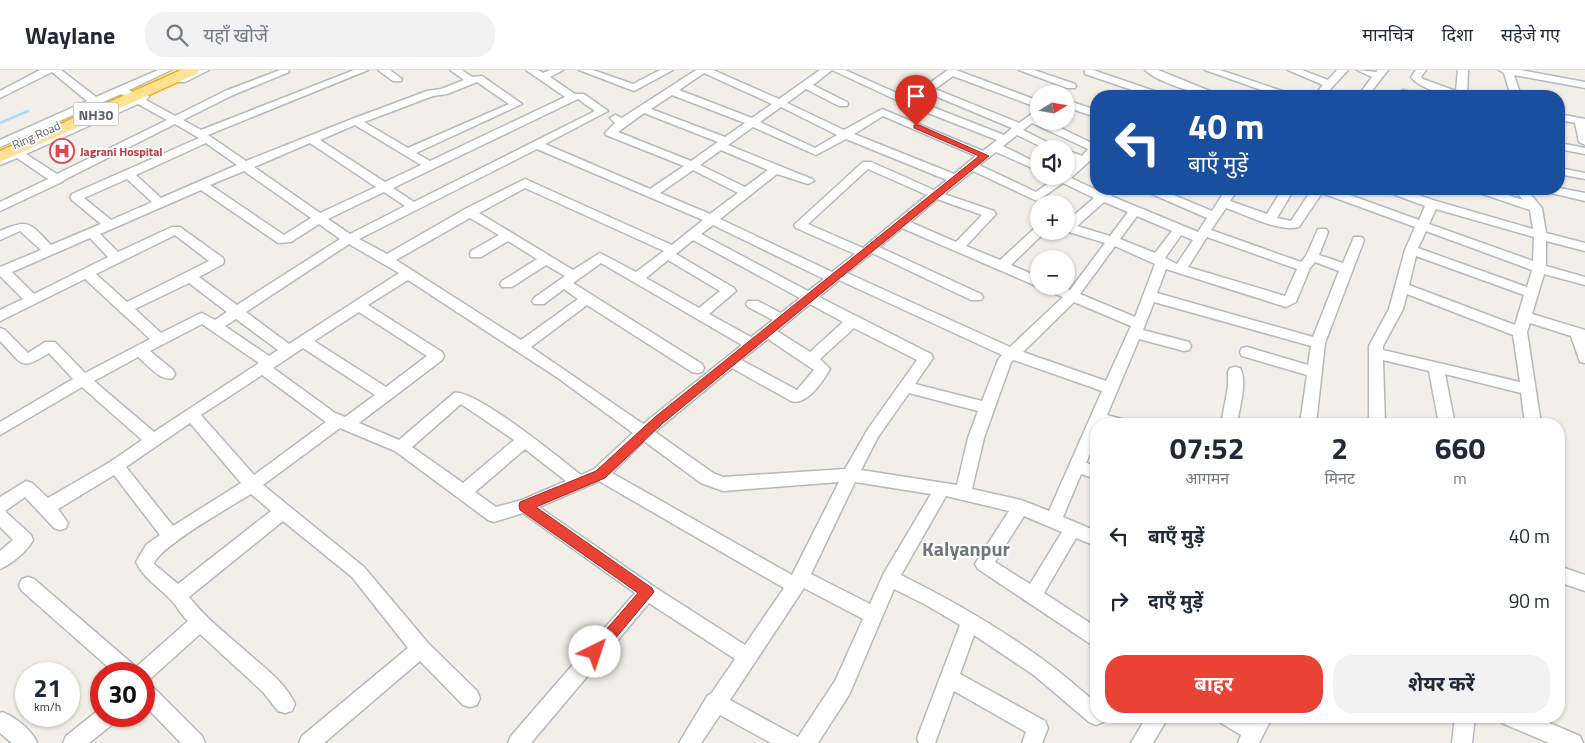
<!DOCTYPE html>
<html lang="hi">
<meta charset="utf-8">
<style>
:root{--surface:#fff;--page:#f2f2f3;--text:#1f2937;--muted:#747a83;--line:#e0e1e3;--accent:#ea4335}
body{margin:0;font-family:"Titillium Web","Noto Sans Devanagari",sans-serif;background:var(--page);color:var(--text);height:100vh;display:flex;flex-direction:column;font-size:19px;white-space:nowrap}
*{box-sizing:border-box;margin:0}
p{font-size:16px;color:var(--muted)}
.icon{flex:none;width:28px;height:28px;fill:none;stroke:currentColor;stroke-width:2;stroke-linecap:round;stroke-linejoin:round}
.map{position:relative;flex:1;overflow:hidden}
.panel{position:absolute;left:1090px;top:348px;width:475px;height:305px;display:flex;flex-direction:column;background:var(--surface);border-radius:20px;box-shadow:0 1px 4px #0004}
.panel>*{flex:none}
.guide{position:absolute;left:1090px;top:20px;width:475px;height:105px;border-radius:20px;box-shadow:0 1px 4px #0004;background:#1a4fa0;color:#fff;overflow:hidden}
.needle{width:32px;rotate:79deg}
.controls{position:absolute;left:1030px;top:15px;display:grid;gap:10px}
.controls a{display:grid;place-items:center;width:45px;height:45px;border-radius:50%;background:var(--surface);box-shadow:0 1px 4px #0004;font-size:25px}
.speed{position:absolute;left:15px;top:592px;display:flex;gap:10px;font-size:25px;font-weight:700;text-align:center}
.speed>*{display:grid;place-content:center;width:65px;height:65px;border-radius:50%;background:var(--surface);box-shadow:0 1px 4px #0004;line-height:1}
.speed small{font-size:12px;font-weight:400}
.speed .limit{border:8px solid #d22;background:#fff;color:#111}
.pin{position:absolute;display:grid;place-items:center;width:42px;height:42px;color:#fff;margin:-51px -21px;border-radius:50% 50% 50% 0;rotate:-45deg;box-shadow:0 0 5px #0007}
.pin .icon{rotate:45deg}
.me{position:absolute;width:55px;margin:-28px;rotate:41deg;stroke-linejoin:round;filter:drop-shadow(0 0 4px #0008)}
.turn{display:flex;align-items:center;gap:18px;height:105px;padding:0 15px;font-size:22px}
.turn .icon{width:65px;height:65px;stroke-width:2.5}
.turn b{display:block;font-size:35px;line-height:42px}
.eta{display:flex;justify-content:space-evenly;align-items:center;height:85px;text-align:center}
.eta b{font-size:30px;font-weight:700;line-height:35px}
.cta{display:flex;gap:10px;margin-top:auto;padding:10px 15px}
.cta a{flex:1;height:58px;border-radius:20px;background:var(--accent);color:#fff;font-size:20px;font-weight:700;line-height:58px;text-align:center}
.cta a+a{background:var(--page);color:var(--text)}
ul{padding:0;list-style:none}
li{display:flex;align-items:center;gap:15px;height:65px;padding:0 15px}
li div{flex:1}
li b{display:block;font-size:19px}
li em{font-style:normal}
header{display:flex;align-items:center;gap:30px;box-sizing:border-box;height:70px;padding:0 25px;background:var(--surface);border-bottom:1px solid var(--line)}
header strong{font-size:24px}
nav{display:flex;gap:28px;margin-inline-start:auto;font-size:18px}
.search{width:350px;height:45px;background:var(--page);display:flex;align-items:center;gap:12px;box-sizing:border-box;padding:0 18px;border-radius:20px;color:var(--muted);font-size:19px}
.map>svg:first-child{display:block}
</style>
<header>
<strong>Waylane</strong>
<div class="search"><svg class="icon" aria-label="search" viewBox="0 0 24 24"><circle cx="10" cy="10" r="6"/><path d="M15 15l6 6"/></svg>यहाँ खोजें</div>
<nav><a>मानचित्र</a><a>दिशा</a><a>सहेजे गए</a></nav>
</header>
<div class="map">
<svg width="1585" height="673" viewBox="0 0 1585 673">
<rect width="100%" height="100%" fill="#f1efe8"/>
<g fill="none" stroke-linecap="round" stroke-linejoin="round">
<!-- stream -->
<path stroke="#aadaff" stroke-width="2.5" d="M0,53L28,41"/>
<defs>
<g id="minor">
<path d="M40,0H61L96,27L158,0H171L129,20L139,26L148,25L149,27L146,30L175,46L225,21L280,0H288L289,2L233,25L183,50L201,60L354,0H368L208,65L246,91L352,49L427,21L441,19L464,10L450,0H462L472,7L482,6L522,34L416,83L430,91L565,27L526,0H538L543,3L550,0H563L550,7L575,24H584L608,41L545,74L650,119L684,96L606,65L605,63L615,53L610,48L615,45L622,48L696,0H713L779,29L820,0H845L908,28L948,0H956L1039,31V38L953,6L935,19L1019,53L1039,39V51H1046L1096,75V85L1071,108L1101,122L1105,119H1118L1111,126L1198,162L1207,148L1145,121L1143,119H1159L1212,141L1226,119H1238L1230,131L1267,144L1281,121L1285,120L1291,124L1277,148L1291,151L1312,119H1333L1419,150L1425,136L1385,121L1383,119H1400L1436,131L1533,159L1530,140L1474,121L1472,119H1489L1523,130L1514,119H1526L1542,138L1546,163L1585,173V181L1546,171V196L1585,207V215L1544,204L1532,244L1585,260V293L1580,292L1571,266L1530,253L1527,262L1541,354H1525L1521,323L1445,304L1455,354H1439L1429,301L1383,290L1385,354H1369V276L1389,239L1405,180L1415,157L1322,123L1299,157C1278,162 1247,145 1226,138L1211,160L1301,192L1306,186L1318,159H1326L1328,162L1319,185L1343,193L1354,167H1362L1364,170L1325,273L1316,354H1300L1307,305L1242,286L1240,282L1242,278L1247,277L1308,295L1311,276L1154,232L1143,260L1189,272L1191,276L1189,280L1184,281L1139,269L1107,345L1125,350L1127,354H1096V369L1086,393L1096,396V409L1081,404L1063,447L1096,461V476L1076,468L1044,523L1096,557V575L1089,573L978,499L975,494L978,489L1009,441L946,426L901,505C952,530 1003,560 1049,594C1065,606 1081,620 1096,633V646H1105L1103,652L1096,655L1089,652L1035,606L974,565L960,604L1045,651L1048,658L1042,673H1022L1026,662L954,621L935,673H919L917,668L960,555L926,535L894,519L849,625L818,673H771L720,645L701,673H679L708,625L711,624L735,589L649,533L531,673H508L511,666L635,523L523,443L494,452L488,450L395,381L340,358L263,415L364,497L428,573L477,621L480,628L477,635L470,637L463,635L420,591L324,673H299L302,666L408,578L352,507L283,451L189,527C208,551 234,570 257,591C271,603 287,616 295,634L292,641L285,643L278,641L263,622L200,564L149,610L144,612V604H116L22,521L19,515L22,509L28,507L34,509L136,597L188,551C181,545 177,536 171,530C158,516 144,509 136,492L146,475L160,465L114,405L58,439L68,453L66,458L60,460L54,458L25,427L5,441L31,465L33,470C28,481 11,494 0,499V481L13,470L0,457V427L26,411L32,413L48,428L110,392L142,370L82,317L0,365V352L73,309L49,283C19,302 23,294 0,271V258L5,260L28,283L45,272H55L85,303L150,269L85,209L0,251V240L23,229L0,206V197L41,180L20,161L0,170V161C29,148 30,153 51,175L101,154L72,130L70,127L72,124L199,68L175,54L64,110L62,112L0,141V132L48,109L17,88L0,95V88L130,29L121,24L0,77V70L87,31L52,2L0,28V21ZM832,0L905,34L997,70L983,81L882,39L844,60L787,33L806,19L839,36H847L848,34L847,32L813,15ZM704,3L772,34L752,48L679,20ZM477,12L509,34L408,78L364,52L433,26L447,24ZM928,23L1012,58L1004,65L917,31ZM672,25L745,53L725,67L651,39ZM578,29L595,41L414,132L393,118ZM138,34L167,50L57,104L26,84ZM781,37L837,65L815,78L760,52ZM644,43L718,72L691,91L618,62ZM883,46L976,86L954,104L854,64ZM1032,53L1088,79L1082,86L1066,80V87L1075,92L1066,100V106H1051L1054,109L1036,122L979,95L996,82L1039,101V94L1003,76L1017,65L1046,79H1061L1023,60ZM355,55L421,95L385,112L320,70ZM753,57L816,85L846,69L947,110L934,120L871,92H863L794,155L796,158L855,184L832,202L720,149L777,104L808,114L814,111L812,109L728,75ZM206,73L237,95L161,128L136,105ZM310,73L376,117L320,143L254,97ZM537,79L703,150L672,175L525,109L465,139L387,184L359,169ZM721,80L768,100L745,117L700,95ZM868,99L927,125L863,178L808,154ZM693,100L738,123L710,144L660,123ZM244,101L311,148L284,165L210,115ZM973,101L1037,131L1063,113L1094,128L1066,152V161L1105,173L1070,220L1061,216H1043L1044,219L1063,227L1010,277L847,203L872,183L971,230H981L983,227L981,224L879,177L902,158L1034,215L1039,216V207L1011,195L1043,164L1045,161H1039V157L1035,158L1000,190L966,176L996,144L994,141L944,124ZM127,109L152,132L111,150L84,128ZM525,118L664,181L636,202L600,183L573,200L479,143ZM201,120L278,173L291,172L319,154L340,169L237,235L199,207L223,194L224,191L223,188L180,157H172L118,182L100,164ZM384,122L405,136L350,164L328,149ZM937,129L982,145L956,172L910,152ZM1104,132L1128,142L1110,166L1077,156ZM1436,139L1534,167L1533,191L1429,154ZM1137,146L1172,161L1155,183L1120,169ZM470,148L499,165L471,181L470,184L471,187H481L508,171L537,189L502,211L500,214L502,217H512L546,195L565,206L534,228L532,231L534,234H544L564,219L578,229L521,270L396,190ZM713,155L824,209L808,221L701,164ZM1426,161L1532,200L1527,217L1418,178ZM175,165L209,191L127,232L96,204ZM1181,165L1193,170L1177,194L1165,188ZM1207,167L1297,199L1285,226L1188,197ZM90,168L108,187L34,224L12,202ZM693,170L800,228L781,243L758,231H748L746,234L748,237L773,250L751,267L709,244L736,221L734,218L676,184ZM349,174L399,203L289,274L246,242ZM1115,176L1155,194L1135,247L1080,224ZM1416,186L1524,225L1515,255L1409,215ZM668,190L720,221L699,238L646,208ZM1315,192L1339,201L1313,267L1157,223L1166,199L1286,237L1296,232L1310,198ZM601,193L742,275L643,354L531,277L587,235L692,302L697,303L702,302L704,298L702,294L573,213ZM408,210L558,308L633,363L594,399L581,405C562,390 473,317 454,323L399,370L359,353L442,290L444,286L442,282L368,235ZM839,210L1002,285L998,290L982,331L915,314L933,288L931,284L819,227ZM189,213L227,242L215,250L202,243L197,245L161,263L135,239ZM1407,224L1513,265L1520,312L1383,280V276L1403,239ZM1074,232L1131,256L1106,311L1023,282ZM810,234L843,252L810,282L777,261ZM359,242L427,286L386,317L314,271ZM236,249L278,280L269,286L225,256ZM202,254L259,293L154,362L94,311L138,287C148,295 161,312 173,308L175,304L173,300L150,281ZM854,258L917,290L868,359L845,399L723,407L713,403L655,362L732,298L791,331C807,336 823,311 830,299L820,289ZM768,269L814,300L797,320L741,290ZM303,278L375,325L345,347L335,343L273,298ZM1014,290L1102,321L1049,441L1021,430L972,419L984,368L1011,292ZM262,305L326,352L254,405L201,345ZM909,323L978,341L968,368L957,415L861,400L878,367ZM461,334L514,370L463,413L412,377ZM190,353L241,413L173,456L126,397ZM644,371L701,413L723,421L839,412L792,505L612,403ZM525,379L566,411L522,430L496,437L475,422ZM599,411L784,518L745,575L653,516L539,437ZM855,412L931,424L884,503L870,534L811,504ZM251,424L271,441L178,514L154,494C157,478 233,435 251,424ZM1024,446L1062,462L1030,514L995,492ZM804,518L863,549L835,611L798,667L730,630Z"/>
<path d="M196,0H209L185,12H177L176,10Z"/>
<path d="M378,0H390L402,9L401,11H393Z"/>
<path d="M579,0H593L633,14L660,0H673L634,21Z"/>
<path d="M1019,0H1034L1075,14L1076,16L1075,18H1067Z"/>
<path d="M1085,0H1093L1163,24L1164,26H1150L1085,4Z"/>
<path d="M1145,0H1158L1222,26C1204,27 1158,13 1145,0Z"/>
<path d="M1205,0H1220L1291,24L1292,26H1278Z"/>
<path d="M1288,0H1302L1328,10L1337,0H1348L1324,26H1314L1323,15Z"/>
<path d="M1357,0L1376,2L1378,0H1388L1371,22L1374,26H1364L1361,22L1372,7Z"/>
<path d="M1416,0H1426L1421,7L1423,9L1456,21L1458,0H1468L1467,26C1452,27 1420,20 1411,7Z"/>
<path d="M1499,0H1520L1585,12V18L1514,5L1521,26H1511L1504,3Z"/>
<path d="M1403,20L1420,24L1421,26L1399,25L1398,23Z"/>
<path d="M1066,30L1096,40V47L1066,37Z"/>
<path d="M1559,44L1585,49V75L1579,72L1575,53L1559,50Z"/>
<path d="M1559,73L1585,78V84L1559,79Z"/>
<path d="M1559,98L1585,103V109L1559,104Z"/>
<path d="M1559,118L1585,123V131L1542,121L1540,119Z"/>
<path d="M1235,297L1240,298C1248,312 1239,339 1237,354H1221L1228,317V302L1230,298Z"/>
<path d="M1559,496L1585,505V521L1559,512Z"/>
<path d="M144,613L151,615L202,666L205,673H181L144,635Z"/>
<path d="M100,639L101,646H117L114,653L89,673H63L66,666Z"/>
<path d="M2,642C15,647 32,660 37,673H12L0,663V643Z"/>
<path d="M1147,646H1169L1153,673H1131Z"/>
<path d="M1218,646H1247L1251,649L1252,646H1273L1259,673H1238L1241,665L1221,653Z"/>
<path d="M1455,646H1475L1472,673H1452Z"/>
<path d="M1499,646H1533L1580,666L1583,673H1549L1502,653Z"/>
</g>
<path id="highway" d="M181,0H200L198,3L0,92V81Z"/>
</defs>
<!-- minor casing -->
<use href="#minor" stroke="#b5b8bc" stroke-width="3"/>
<!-- highway casing -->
<use href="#highway" stroke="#f9ab00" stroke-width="3"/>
<!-- minor -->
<use href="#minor" fill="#fff" fill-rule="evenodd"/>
<!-- highway -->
<use href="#highway" fill="#fde293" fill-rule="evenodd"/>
</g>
<!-- route -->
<path fill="#ea4335" stroke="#982c22" d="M914,55H919L989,86L663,353L605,408L536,437L652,518L654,522L600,587L595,589L590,587L588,582L590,578L638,523L520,440L519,436L520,432L596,401L655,347L979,86L914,58Z"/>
<!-- icons -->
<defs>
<symbol id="hospital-ring" viewBox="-11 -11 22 22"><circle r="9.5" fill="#fff" stroke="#e0444e" stroke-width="1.5"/><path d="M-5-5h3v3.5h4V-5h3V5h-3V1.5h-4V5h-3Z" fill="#e0444e"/></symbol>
</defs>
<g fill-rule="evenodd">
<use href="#hospital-ring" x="48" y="67" width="28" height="28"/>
</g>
<g text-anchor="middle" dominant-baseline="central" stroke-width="4" stroke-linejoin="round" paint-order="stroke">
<!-- far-street labels -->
<g font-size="12" fill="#5f6368" stroke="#fff">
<text transform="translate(36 65) rotate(-24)">Ring Road</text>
</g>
<!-- far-health labels -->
<g font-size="12" font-weight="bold" fill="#be3a42" stroke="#fff" text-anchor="start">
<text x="80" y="81">Jagrani Hospital</text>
</g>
<!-- shield labels -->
<rect fill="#fff" stroke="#8f9295" stroke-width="1" x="73.5" y="32.5" width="45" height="23" rx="4"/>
<g font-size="14" font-weight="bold" fill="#5f6368">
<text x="96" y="44">NH30</text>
</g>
<!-- district labels -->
<g font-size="20" font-weight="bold" fill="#70757a" stroke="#fff">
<text x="966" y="478">Kalyanpur</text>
</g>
</g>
</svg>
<div class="controls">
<a><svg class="needle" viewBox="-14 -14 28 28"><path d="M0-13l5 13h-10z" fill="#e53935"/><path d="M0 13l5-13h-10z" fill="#747a83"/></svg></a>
<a><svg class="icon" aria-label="sound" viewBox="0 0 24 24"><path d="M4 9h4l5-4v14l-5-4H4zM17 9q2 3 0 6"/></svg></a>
<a>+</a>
<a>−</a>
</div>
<div class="speed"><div>21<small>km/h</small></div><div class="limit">30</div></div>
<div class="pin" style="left:916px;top:56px;background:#d93025"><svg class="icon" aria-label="arrive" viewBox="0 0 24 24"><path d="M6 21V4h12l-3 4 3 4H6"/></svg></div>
<svg class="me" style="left:595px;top:582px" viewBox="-20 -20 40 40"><circle r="19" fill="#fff"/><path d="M0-13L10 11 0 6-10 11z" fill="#ea4335"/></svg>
<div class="guide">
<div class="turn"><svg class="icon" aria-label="left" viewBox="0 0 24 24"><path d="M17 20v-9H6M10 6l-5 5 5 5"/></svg><div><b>40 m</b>बाएँ मुड़ें</div></div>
</div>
<section class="panel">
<div class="eta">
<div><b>07:52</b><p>आगमन</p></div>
<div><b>2</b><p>मिनट</p></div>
<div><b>660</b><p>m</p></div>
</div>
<ul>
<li><svg class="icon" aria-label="left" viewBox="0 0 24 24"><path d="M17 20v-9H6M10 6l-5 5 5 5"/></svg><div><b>बाएँ मुड़ें</b></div><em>40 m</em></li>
<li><svg class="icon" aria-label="right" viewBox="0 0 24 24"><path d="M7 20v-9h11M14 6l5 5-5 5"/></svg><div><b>दाएँ मुड़ें</b></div><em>90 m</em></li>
</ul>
<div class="cta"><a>बाहर</a><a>शेयर करें</a></div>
</section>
</div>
